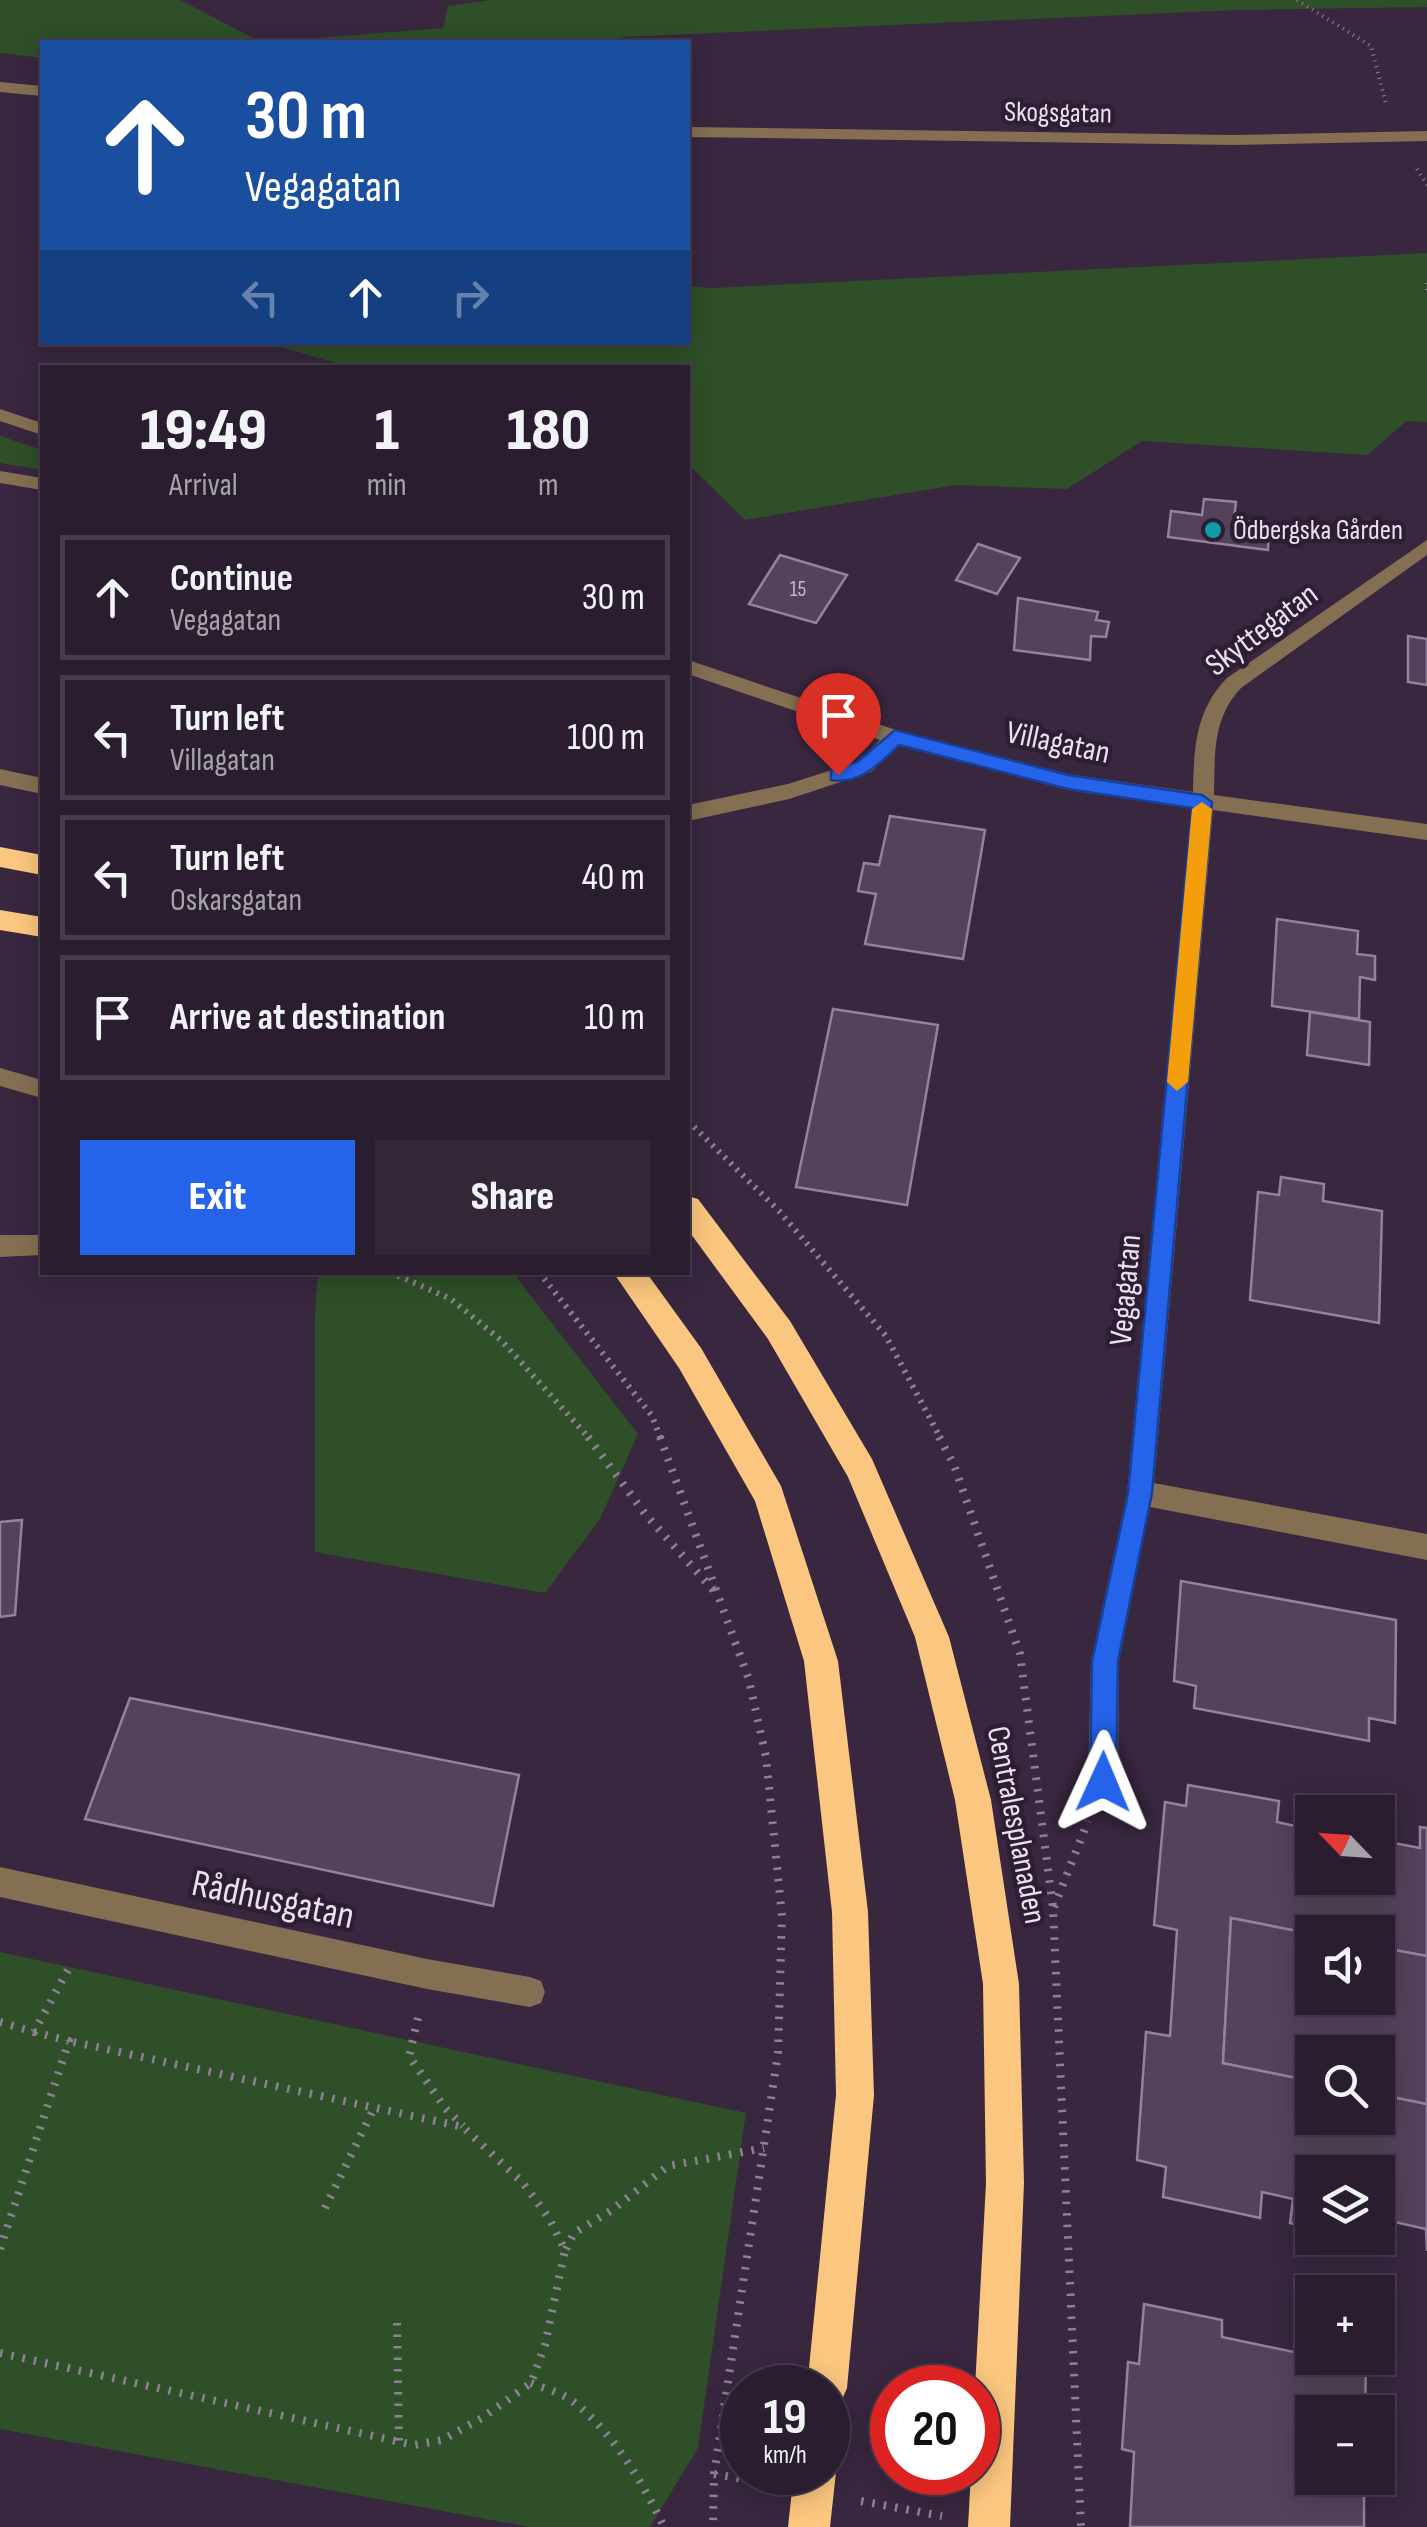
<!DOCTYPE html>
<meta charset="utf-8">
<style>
:root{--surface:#2a1d2f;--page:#322637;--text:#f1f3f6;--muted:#a5a2aa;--line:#463b4b;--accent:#2563eb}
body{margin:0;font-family:"Sofia Sans Condensed",sans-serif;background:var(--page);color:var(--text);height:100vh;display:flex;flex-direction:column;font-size:38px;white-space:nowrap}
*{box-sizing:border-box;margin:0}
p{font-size:32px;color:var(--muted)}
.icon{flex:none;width:55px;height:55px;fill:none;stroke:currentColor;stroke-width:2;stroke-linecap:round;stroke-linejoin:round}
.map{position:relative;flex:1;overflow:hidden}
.drawer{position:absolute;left:40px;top:365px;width:650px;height:910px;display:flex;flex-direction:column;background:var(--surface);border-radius:0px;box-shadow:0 5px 25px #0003,0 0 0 2px var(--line)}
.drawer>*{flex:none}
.guide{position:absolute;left:40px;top:40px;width:650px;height:305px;border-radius:0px;box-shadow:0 5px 25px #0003,0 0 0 2px var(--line);background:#1a4fa0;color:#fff;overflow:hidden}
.needle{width:65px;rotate:295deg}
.tools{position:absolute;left:1295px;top:1795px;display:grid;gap:20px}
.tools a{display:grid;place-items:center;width:100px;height:100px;border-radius:0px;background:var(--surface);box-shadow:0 5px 25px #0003,0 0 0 2px var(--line);font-size:50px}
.speed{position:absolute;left:720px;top:2365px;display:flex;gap:20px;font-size:50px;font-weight:700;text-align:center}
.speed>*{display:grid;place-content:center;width:130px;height:130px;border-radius:50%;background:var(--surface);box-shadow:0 5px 25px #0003,0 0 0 2px var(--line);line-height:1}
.speed small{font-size:25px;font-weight:400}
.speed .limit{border:15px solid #d22;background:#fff;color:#111}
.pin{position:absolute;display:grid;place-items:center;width:85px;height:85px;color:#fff;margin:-102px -42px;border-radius:50% 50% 50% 0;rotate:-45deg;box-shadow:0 0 10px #0007}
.pin .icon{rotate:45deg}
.me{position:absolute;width:110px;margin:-55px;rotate:1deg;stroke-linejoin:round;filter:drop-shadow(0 0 8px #0008)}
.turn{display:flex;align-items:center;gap:35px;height:210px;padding:0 40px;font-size:45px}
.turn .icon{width:130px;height:130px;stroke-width:2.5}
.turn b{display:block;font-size:70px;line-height:85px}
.lanes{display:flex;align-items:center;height:95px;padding:0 40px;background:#0003;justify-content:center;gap:50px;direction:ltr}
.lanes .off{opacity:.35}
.eta{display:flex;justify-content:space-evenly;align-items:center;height:170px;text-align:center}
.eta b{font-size:60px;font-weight:800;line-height:70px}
.button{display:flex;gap:20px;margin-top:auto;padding:20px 40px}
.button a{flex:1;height:115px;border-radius:0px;background:var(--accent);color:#fff;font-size:40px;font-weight:800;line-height:115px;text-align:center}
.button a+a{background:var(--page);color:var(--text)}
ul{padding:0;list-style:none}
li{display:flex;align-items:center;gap:30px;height:125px;margin:0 20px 15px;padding:0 20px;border:5px solid var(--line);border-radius:0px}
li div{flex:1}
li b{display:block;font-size:38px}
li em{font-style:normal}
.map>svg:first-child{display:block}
</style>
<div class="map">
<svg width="1427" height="2527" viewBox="0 0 1427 2527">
<rect width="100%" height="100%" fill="#38273f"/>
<!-- green -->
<g fill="#2e4f28">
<path d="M0,0H180L261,42H42V58L0,53Z"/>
<path d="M490,0H1427V7L1237,10L622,37L619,42H266L443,28L448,6Z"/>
<path d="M1427,253V422L1406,421L1368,455L1142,441L1067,489L956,485L745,520L688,464V368L349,367L267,343L688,342V286L712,288Z"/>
<path d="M0,436L42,450V470L0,463Z"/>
<path d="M318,1273H513L638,1434L600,1519L545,1593L315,1552V1313Z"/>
<path d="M0,1952L746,2113L698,2448L650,2527H529L0,2429Z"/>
</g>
<!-- building -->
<g fill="#54425b" stroke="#94819d" stroke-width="2.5">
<path d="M1204,499L1236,502L1234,520L1269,524L1268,550L1168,537L1171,511L1202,515Z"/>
<path d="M978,544L1020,558L997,594L956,580Z"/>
<path d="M780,555L847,575L816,623L749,604Z"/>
<path d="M1018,598L1098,612L1096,620L1109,622L1106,637L1091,636L1090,660L1014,650Z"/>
<path d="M1408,636L1427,639V685L1408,682Z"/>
<path d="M890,816L985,830L963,959L865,944L876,894L858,891L864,863L879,865Z"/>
<path d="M1277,919L1358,931L1357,954L1375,956V980L1360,977L1359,1019L1272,1006Z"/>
<path d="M833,1009L938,1025L907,1205L796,1187Z"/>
<path d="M1310,1012L1370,1022L1369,1065L1307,1055Z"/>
<path d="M1281,1177L1324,1184L1323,1201L1382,1211L1379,1323L1250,1300L1258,1192L1279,1195Z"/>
<path d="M22,1520L15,1615L0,1617V1522Z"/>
<path d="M1181,1581L1396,1620L1395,1723L1369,1718V1741L1194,1708L1196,1686L1174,1681Z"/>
<path d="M130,1698L519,1775L493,1906L85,1819Z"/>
<path d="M1188,1785L1279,1801L1277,1822L1304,1828V1806L1340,1812H1312V1878H1378V1820L1394,1823V1843L1420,1848V1827L1427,1828V1956L1378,1947V1932L1312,1934L1231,1918L1223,2063L1312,2081V2118H1378V2094L1427,2104V2251L1426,2229L1395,2222V2246L1356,2238H1378V2172H1312V2228L1290,2223L1293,2199L1262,2192L1260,2218L1163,2197L1166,2167L1137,2160L1146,2032L1170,2036L1177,1930L1154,1925L1165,1802L1186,1806Z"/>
<path d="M1231,1918L1312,1934V1998H1378V1947L1427,1956V2104L1378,2094V2052H1312V2081L1223,2063Z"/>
<path d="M1144,2304L1222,2320V2337L1366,2367L1365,2412H1312V2478H1364V2527H1130L1134,2452L1122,2449L1128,2362L1139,2364Z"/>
</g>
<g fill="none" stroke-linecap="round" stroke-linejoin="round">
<!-- path-far2 -->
<g stroke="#8e8094" stroke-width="4" stroke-dasharray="1 5" stroke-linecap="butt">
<path d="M1297,0L1371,46L1386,104"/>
<path d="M1417,169L1427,185"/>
<path d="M1427,283V293"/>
</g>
<!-- path-far1 -->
<g stroke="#8e8094" stroke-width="6" stroke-dasharray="2.5 6" stroke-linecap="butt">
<path d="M688,1121L779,1211L886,1336L941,1439"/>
<path d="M390,1272L451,1299L502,1341L590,1439"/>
<path d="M539,1272L652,1416L661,1439"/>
</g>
<!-- path -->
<g stroke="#8e8094" stroke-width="8" stroke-dasharray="2.5 9" stroke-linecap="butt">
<path d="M588,1437L646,1515L716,1593"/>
<path d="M660,1437L749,1680L766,1757L782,1916L778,2053L714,2474L713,2527"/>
<path d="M939,1437L954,1465L1020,1654L1053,1908L1081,2527"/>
<path d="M1054,1907L1088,1821"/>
<path d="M418,2018L409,2056L445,2108L463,2126"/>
<path d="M0,2022L34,2032L70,1966"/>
<path d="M325,2208L374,2108"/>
<path d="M0,2249L69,2041L34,2032"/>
<path d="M566,2249L574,2233L612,2210L668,2166L764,2148"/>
<path d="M397,2323L399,2441"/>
<path d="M0,2353L414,2445L442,2440L482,2418L531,2383L545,2345L565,2250L549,2218L523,2183L463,2127L69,2041"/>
<path d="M531,2383C546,2389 563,2393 575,2403C614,2434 643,2483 664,2527"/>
<path d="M714,2474L765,2483"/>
<path d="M861,2501L942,2516"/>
</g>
<!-- minor -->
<g fill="#846f53" fill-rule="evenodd">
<path d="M0,82L42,86V96L0,92Z"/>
<path d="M688,127L1234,135L1427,131V141L1234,145L688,137Z"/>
<path d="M0,409L42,423V435L0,421Z"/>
<path d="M0,471L42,478V490L0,483Z"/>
<path d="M1427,540V555L1241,688C1212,719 1215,755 1214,795L1427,824V840L1213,810L1154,1483L1427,1534V1560L1150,1507L1119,1661L1118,1782L1113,1792L1103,1797L1093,1792L1088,1782L1091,1661L1127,1493L1192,807L1068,790L899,745L871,772L789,799L688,821V805L788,784L857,762L880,740L688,674V660L899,731L1068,774L1193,792C1194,748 1195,711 1227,678Z"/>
<path d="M0,769L42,778V794L0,785Z"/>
<path d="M0,1068L42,1080V1098L0,1086Z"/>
<path d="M0,1235H42V1255L0,1257Z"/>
<path d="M0,1867L427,1959L530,1977L541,1981L545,1992L541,2003L530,2007L427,1989L0,1897Z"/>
</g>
<!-- highway -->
<g fill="#fbc67f" fill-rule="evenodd">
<path d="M0,847L42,855V875L0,867Z"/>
<path d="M0,910L42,917V937L0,930Z"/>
<path d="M688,1196L698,1199L790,1321L872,1459L949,1637L991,1800L1019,1984L1024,2183L1010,2527H968L971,2472H978L975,2388L986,2183L983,1984L955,1800L915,1637L848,1477L768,1339L688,1230Z"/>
<path d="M613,1272H646L701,1348L781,1486L838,1661L868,1912L874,2095L847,2388L841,2402L828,2408V2388H807L836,2095L832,1912L804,1661L755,1501L679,1368Z"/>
<path d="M828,2456L836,2472L830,2527H788L794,2472H828Z"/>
</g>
</g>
<!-- route -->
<path fill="#2563eb" stroke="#184099" stroke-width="2.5" d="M895,730L1068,775L1202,795L1212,802L1152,1493L1118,1661L1116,1782L1112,1791L1103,1795L1093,1791L1090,1782L1092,1661L1128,1493L1192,808L1068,789L899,745C880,763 860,785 831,780V770L857,762Z"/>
<!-- slow -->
<path fill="#f59e0b" d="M1202,802L1212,809L1188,1082L1177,1091L1167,1082L1192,809Z"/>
<!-- markers -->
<circle fill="#0f9aa8" stroke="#2d1e34" stroke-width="4" cx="1213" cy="530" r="10"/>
<g text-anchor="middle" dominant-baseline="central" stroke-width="9" stroke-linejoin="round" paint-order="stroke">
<!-- far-number labels -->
<g font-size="22" fill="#c5b8cb">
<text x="798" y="589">15</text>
</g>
<!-- far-street labels -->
<g font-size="28" fill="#ebe0f0" stroke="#2d1e34">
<text transform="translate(1058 113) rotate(1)">Skogsgatan</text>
</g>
<!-- far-poi labels -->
<g font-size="28" fill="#ebe0f0" stroke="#2d1e34" text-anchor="start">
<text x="1233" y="530">Ödbergska Gården</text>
</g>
<!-- street labels -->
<g font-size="32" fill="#ebe0f0" stroke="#2d1e34">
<text transform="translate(1262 630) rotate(-37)">Skyttegatan</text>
<text transform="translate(1058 743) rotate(12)">Villagatan</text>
<text transform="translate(1126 1290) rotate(-85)">Vegagatan</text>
<text transform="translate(1016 1825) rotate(79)">Centralesplanaden</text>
</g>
<!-- near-street labels -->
<g font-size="38" fill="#ebe0f0" stroke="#2d1e34">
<text transform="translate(273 1900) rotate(12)">Rådhusgatan</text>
</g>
</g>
</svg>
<div class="tools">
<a><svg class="needle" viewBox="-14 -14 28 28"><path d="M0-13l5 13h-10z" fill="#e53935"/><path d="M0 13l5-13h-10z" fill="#a5a2aa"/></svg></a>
<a><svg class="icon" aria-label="sound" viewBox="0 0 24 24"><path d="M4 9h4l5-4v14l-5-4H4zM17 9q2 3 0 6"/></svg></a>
<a><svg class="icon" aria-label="search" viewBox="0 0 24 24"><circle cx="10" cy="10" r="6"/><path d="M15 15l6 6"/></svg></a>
<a><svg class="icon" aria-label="layers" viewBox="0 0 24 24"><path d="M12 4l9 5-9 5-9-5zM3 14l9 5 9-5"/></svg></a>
<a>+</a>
<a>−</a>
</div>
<div class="speed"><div>19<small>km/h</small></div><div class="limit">20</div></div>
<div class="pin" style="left:838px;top:775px;background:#d93025"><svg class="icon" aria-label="arrive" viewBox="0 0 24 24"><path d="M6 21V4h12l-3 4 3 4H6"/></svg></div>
<svg class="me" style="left:1103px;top:1782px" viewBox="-20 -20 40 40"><path d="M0-17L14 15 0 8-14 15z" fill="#2563eb" stroke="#fff" stroke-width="4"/></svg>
<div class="guide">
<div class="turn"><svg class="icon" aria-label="ahead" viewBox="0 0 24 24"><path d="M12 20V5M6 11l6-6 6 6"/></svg><div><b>30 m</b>Vegagatan</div></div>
<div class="lanes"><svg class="icon off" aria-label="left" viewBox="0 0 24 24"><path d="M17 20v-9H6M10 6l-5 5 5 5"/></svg><svg class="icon" aria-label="ahead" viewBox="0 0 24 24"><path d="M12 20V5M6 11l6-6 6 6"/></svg><svg class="icon off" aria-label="right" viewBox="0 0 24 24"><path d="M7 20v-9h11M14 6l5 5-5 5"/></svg></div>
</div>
<section class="drawer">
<div class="eta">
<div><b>19:49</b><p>Arrival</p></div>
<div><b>1</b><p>min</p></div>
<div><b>180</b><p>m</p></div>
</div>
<ul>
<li><svg class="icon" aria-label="ahead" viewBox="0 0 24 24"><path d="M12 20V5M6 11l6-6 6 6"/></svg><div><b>Continue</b><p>Vegagatan</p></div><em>30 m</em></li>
<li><svg class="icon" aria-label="left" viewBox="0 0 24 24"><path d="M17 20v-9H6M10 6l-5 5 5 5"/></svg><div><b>Turn left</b><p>Villagatan</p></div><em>100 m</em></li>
<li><svg class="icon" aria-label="left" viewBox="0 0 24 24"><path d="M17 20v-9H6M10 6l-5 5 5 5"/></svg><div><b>Turn left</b><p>Oskarsgatan</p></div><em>40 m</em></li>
<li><svg class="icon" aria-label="arrive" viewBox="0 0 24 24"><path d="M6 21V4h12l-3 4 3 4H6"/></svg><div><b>Arrive at destination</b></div><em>10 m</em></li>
</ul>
<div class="button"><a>Exit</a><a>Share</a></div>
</section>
</div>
